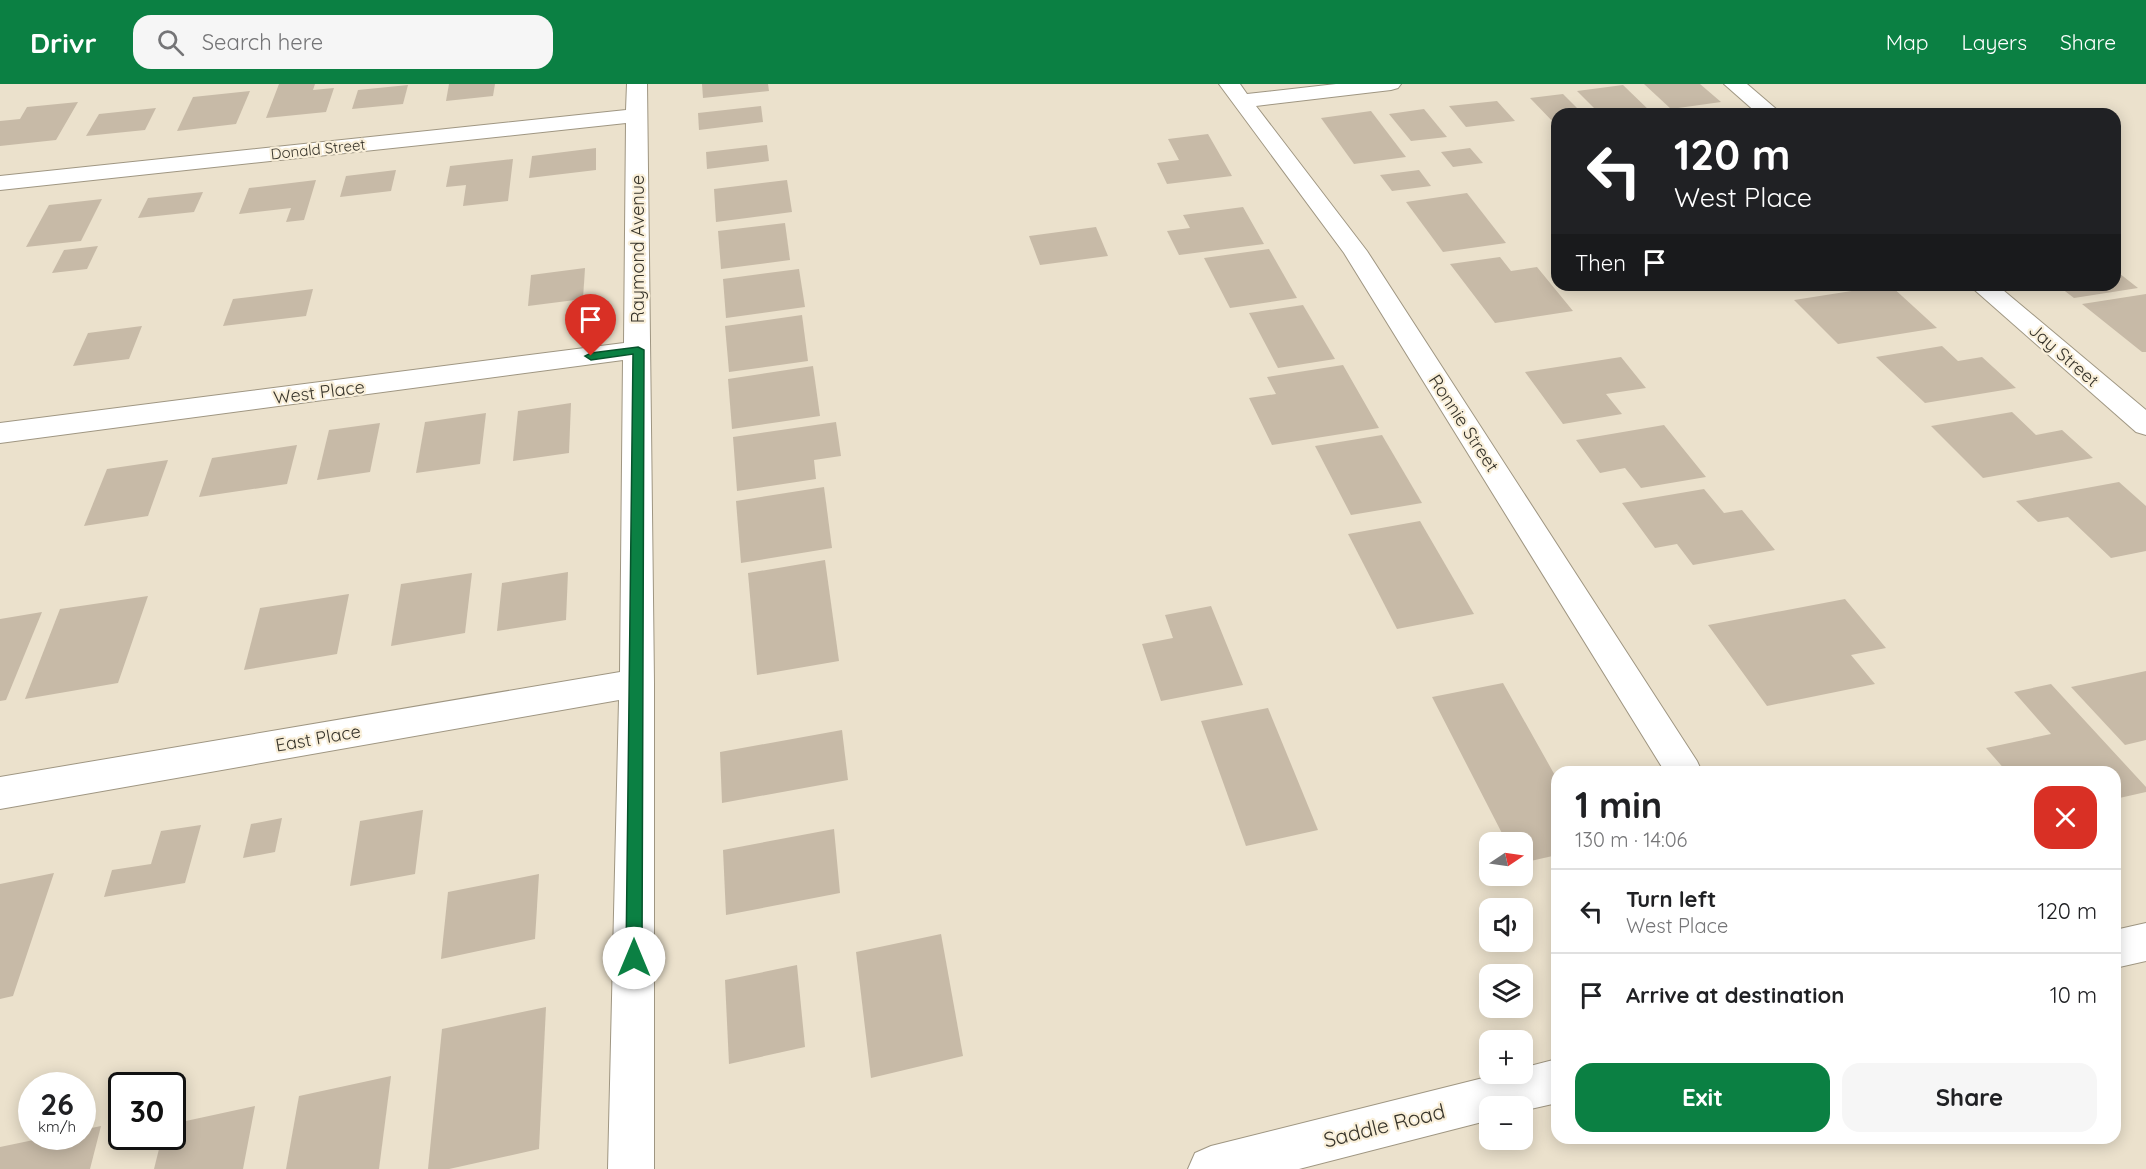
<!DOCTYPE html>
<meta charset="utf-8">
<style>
:root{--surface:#fff;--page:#f6f6f6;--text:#202124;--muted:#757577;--line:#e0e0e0;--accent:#0b8043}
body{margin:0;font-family:Quicksand,sans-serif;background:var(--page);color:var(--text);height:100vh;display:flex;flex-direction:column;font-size:22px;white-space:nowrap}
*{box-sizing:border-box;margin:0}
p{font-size:20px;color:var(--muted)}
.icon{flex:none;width:33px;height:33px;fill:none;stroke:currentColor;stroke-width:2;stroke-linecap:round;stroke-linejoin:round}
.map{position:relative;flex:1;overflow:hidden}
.sheet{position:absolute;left:1551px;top:682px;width:570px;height:378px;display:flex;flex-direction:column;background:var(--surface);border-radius:18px;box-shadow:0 3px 15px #0003}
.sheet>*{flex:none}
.guide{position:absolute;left:1551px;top:24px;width:570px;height:183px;border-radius:18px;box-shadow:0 3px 15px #0003;background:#202124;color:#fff;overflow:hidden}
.needle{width:39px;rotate:77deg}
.buttons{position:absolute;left:1479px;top:748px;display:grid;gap:12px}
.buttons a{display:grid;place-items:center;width:54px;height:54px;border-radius:12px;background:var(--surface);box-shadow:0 3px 15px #0003;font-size:30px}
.speed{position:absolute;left:18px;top:988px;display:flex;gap:12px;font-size:30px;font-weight:700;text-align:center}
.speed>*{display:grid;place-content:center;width:78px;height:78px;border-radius:50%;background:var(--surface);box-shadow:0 3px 15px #0003;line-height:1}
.speed small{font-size:15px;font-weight:400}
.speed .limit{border:3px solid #111;border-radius:9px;background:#fff;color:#111}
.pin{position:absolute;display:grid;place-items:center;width:51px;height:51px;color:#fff;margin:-62px -26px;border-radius:50% 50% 50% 0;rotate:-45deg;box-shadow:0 0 6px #0007}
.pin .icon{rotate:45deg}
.me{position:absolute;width:66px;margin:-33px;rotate:0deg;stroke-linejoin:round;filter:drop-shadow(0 0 4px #0008)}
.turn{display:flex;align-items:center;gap:21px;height:126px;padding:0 24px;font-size:27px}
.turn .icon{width:78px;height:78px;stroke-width:2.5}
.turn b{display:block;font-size:42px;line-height:51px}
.then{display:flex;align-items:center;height:57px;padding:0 24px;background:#0003;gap:12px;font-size:22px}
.round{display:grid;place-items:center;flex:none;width:63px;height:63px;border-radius:18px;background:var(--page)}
.head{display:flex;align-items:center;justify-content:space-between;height:102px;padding:0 24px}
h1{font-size:36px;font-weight:800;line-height:45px}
.cta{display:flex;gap:12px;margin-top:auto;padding:12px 24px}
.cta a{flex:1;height:69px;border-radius:18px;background:var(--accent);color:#fff;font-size:24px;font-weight:800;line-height:69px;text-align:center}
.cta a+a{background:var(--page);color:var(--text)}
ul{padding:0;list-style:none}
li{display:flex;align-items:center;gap:18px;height:84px;padding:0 24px;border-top:2px solid var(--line)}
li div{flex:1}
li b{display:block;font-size:22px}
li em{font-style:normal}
header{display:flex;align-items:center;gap:36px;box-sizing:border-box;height:84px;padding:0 30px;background:var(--accent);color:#fff}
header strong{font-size:28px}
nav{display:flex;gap:33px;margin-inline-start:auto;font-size:21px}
.search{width:420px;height:54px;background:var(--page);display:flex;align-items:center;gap:15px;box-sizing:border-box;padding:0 21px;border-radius:18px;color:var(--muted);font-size:22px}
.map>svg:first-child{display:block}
</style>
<header>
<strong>Drivr</strong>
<div class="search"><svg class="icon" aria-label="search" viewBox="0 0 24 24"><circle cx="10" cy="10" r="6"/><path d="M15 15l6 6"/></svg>Search here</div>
<nav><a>Map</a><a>Layers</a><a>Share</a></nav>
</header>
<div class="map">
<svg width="2146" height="1085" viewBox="0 0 2146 1085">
<rect width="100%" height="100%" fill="#ebe1cc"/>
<!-- building -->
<g fill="#c7baa7">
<path d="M279,0H315L313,6L334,4L326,28L266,34Z"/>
<path d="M449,0H495L493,12L446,17Z"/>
<path d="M702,0H768L769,7L703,14Z"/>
<path d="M1644,0H1700L1721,18L1671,25Z"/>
<path d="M408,1L403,20L352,25L358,6Z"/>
<path d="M1623,1L1653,30H1600L1577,7Z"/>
<path d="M250,7L236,40L177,47L193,13Z"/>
<path d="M1563,10L1583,30H1557V42L1530,14Z"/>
<path d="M1497,17L1515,37L1466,43L1449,22Z"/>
<path d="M78,18L56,56L0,62V37L20,35L27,23Z"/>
<path d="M761,22L763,38L699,46L698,29Z"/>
<path d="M156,24L145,46L86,52L99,30Z"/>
<path d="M1424,25L1447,53L1411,57L1389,30Z"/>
<path d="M1371,27L1406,73L1354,80L1321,34Z"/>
<path d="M1208,50L1232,92L1167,100L1157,79L1179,76L1168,55Z"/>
<path d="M767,61L769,77L707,85L706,68Z"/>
<path d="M596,64V86L529,94L532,72Z"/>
<path d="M1470,64L1483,79L1453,83L1441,68Z"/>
<path d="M513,75L508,117L463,122L466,101L446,103L450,82Z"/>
<path d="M396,86L391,107L340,113L346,92Z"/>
<path d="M1419,86L1431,102L1392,107L1380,91Z"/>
<path d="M316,96L304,136L286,138L291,124L239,130L249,104Z"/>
<path d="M787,96L792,128L716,138L714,105Z"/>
<path d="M203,108L194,128L138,134L148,114Z"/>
<path d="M1467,109L1506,159L1443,168L1406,118Z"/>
<path d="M102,115L81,157L26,163L49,121Z"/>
<path d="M1243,123L1264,160L1179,171L1167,147L1190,144L1183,131Z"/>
<path d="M785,139L790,176L721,185L718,147Z"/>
<path d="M1096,143L1108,172L1040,181L1029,152Z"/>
<path d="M98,162L87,185L52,189L64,166Z"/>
<path d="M1269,165L1297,214L1230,224L1204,174Z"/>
<path d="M1500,173L1511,187L1537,183L1573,227L1495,239L1450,180Z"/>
<path d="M585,184L583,215L528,222L531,191Z"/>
<path d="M799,185L805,223L726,234L723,195Z"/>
<path d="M2115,186L2138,204L2074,214L2057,201H2115Z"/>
<path d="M1890,201L1937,244L1838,260L1794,216Z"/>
<path d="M313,205L306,232L223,242L233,215Z"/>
<path d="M2146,210V268H2142L2082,220Z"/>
<path d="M1303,221L1335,275L1278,284L1249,229Z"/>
<path d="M802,231L808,277L729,288L725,242Z"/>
<path d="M142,242L129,275L73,282L88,249Z"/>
<path d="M1942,262L1958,277L1982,273L2016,304L1925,319L1876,273Z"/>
<path d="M1621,273L1646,304L1606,310L1622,330L1563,340L1525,288Z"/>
<path d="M1343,281L1379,344L1272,361L1249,314L1276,310L1267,293Z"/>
<path d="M813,282L820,332L732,345L728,295Z"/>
<path d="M571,319L569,369L513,377L518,327Z"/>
<path d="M2012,328L2036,351L2062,346L2093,374L1983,394L1931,342Z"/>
<path d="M486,329L480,380L416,389L425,338Z"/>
<path d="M836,338L841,372L814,376L816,395L737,407L733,353Z"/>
<path d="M380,339L370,388L317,396L329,346Z"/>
<path d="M1664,341L1706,393L1641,404L1625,384L1600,389L1576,356Z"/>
<path d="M1382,351L1422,419L1351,431L1315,362Z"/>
<path d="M297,361L287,400L199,413L212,374Z"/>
<path d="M168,376L148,432L84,442L107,385Z"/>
<path d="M2119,398L2146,422V467L2111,474L2068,433L2038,438L2016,417Z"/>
<path d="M824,403L832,464L741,479L736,417Z"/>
<path d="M1704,405L1724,429L1742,426L1775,466L1693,481L1677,460L1655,464L1622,419Z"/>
<path d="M1420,437L1474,530L1397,545L1348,450Z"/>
<path d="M825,476L839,577L757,591L748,489Z"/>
<path d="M568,488L566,536L497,547L502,499Z"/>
<path d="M472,489L465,549L391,562L401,500Z"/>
<path d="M349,510L337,570L244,586L260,524Z"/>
<path d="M148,512L118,599L25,615L60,525Z"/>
<path d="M1845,515L1886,564L1851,571L1875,600L1767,622L1708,541Z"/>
<path d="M1211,522L1243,601L1161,617L1142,560L1173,554L1165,531Z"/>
<path d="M42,528L6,616L0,617V535Z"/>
<path d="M2146,587V656L2125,661L2071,603Z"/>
<path d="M1503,599L1557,695V771L1522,779V759H1507L1432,613Z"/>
<path d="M2051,600L2146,703V708L2115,715V688H2007L1986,664L2051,650L2014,608Z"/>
<path d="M1268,624L1318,746L1246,762L1201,637Z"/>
<path d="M842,646L848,696L722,719L720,668Z"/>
<path d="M423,726L415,790L350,802L360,737Z"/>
<path d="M282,734L275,768L243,774L251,740Z"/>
<path d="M201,741L185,799L104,813L112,786L151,780L161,747Z"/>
<path d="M834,745L840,809L726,831L723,766Z"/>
<path d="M54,789L13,912L0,915V800Z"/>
<path d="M539,790L535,855L441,875L448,808Z"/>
<path d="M941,850L963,972L871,994L856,868Z"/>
<path d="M797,881L805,963L729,980L725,896Z"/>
<path d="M546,923L539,1065L449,1085H428L442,945Z"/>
<path d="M391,992L379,1085H286L299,1012Z"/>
<path d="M255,1022L243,1085H154L162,1053H172V1040Z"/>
<path d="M101,1042L90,1085H0V1063L48,1053H82V1046Z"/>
</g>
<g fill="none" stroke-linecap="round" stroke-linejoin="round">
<defs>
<g id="minor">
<path d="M627,0H647L654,599V1085H608L619,616L0,725V693L620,588L623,276L0,359V339L624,259L626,39L0,106V92L626,26Z"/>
<path d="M1219,0H1240L1247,10L1336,0H1401L1398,4L1391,6L1256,22L1367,167L1697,677L1702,688H1665L1344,169Z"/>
<path d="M1724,0H1747L1782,30H1758Z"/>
<path d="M1969,201H1997L2146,326V351L2136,348Z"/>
</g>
<g id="tertiary">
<path d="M2146,839V877L2115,884V846Z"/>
<path d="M1557,975V1019L1522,1027V1023H1490V1036L1299,1085H1188L1195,1069L1211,1062L1499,990H1522V984Z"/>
</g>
</defs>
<!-- minor casing -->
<use href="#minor" stroke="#9f9682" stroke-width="2"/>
<!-- tertiary casing -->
<use href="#tertiary" stroke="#9f9682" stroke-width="2"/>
<!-- minor -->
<use href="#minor" fill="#fff" fill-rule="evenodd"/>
<!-- tertiary -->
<use href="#tertiary" fill="#fff" fill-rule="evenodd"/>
</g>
<!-- route -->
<path fill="#0b8043" stroke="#07532c" stroke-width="1.5" d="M638,263L644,266L642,874L640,879L634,882L628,879L626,874L633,270L591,276L585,272L591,269Z"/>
<g text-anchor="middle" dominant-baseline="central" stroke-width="4.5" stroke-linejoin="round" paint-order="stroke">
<!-- far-street labels -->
<g font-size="15" fill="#36332a" stroke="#f9efd9">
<text transform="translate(318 65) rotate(-6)">Donald Street</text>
</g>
<!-- street labels -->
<g font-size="18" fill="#36332a" stroke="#f9efd9">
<text transform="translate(637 165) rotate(-90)">Raymond Avenue</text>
<text transform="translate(2064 271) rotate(41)">Jay Street</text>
<text transform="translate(319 308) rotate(-7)">West Place</text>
<text transform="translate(1464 339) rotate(57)">Ronnie Street</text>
<text transform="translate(318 654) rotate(-10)">East Place</text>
</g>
<!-- near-street labels -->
<g font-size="21" fill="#36332a" stroke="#f9efd9">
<text transform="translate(1384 1041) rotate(-14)">Saddle Road</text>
</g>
</g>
</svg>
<div class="buttons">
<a><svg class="needle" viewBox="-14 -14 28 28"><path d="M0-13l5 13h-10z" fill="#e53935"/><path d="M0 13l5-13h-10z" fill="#757577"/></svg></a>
<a><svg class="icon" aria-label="sound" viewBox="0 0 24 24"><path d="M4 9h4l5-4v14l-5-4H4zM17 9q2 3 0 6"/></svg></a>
<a><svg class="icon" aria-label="layers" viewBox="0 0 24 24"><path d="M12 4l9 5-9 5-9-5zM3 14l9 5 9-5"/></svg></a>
<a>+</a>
<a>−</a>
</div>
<div class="speed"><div>26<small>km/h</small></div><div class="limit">30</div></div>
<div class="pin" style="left:591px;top:272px;background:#d93025"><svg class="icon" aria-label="arrive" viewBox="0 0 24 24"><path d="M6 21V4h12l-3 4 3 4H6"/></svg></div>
<svg class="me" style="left:634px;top:874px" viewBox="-20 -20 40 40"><circle r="19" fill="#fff"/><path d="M0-13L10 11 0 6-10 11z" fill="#0b8043"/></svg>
<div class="guide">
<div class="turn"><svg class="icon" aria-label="left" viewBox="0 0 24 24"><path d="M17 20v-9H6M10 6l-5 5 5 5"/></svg><div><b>120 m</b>West Place</div></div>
<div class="then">Then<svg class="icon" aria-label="arrive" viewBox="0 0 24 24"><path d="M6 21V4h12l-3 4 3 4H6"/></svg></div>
</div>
<section class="sheet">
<div class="head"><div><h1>1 min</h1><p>130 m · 14:06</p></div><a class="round" style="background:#d93025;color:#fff"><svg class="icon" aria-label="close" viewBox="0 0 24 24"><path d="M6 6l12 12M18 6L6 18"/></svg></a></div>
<ul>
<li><svg class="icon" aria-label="left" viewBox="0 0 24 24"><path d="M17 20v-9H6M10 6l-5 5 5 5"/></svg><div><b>Turn left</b><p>West Place</p></div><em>120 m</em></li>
<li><svg class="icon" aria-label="arrive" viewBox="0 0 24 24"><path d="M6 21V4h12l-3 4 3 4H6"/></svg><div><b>Arrive at destination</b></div><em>10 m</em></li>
</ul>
<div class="cta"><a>Exit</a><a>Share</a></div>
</section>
</div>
